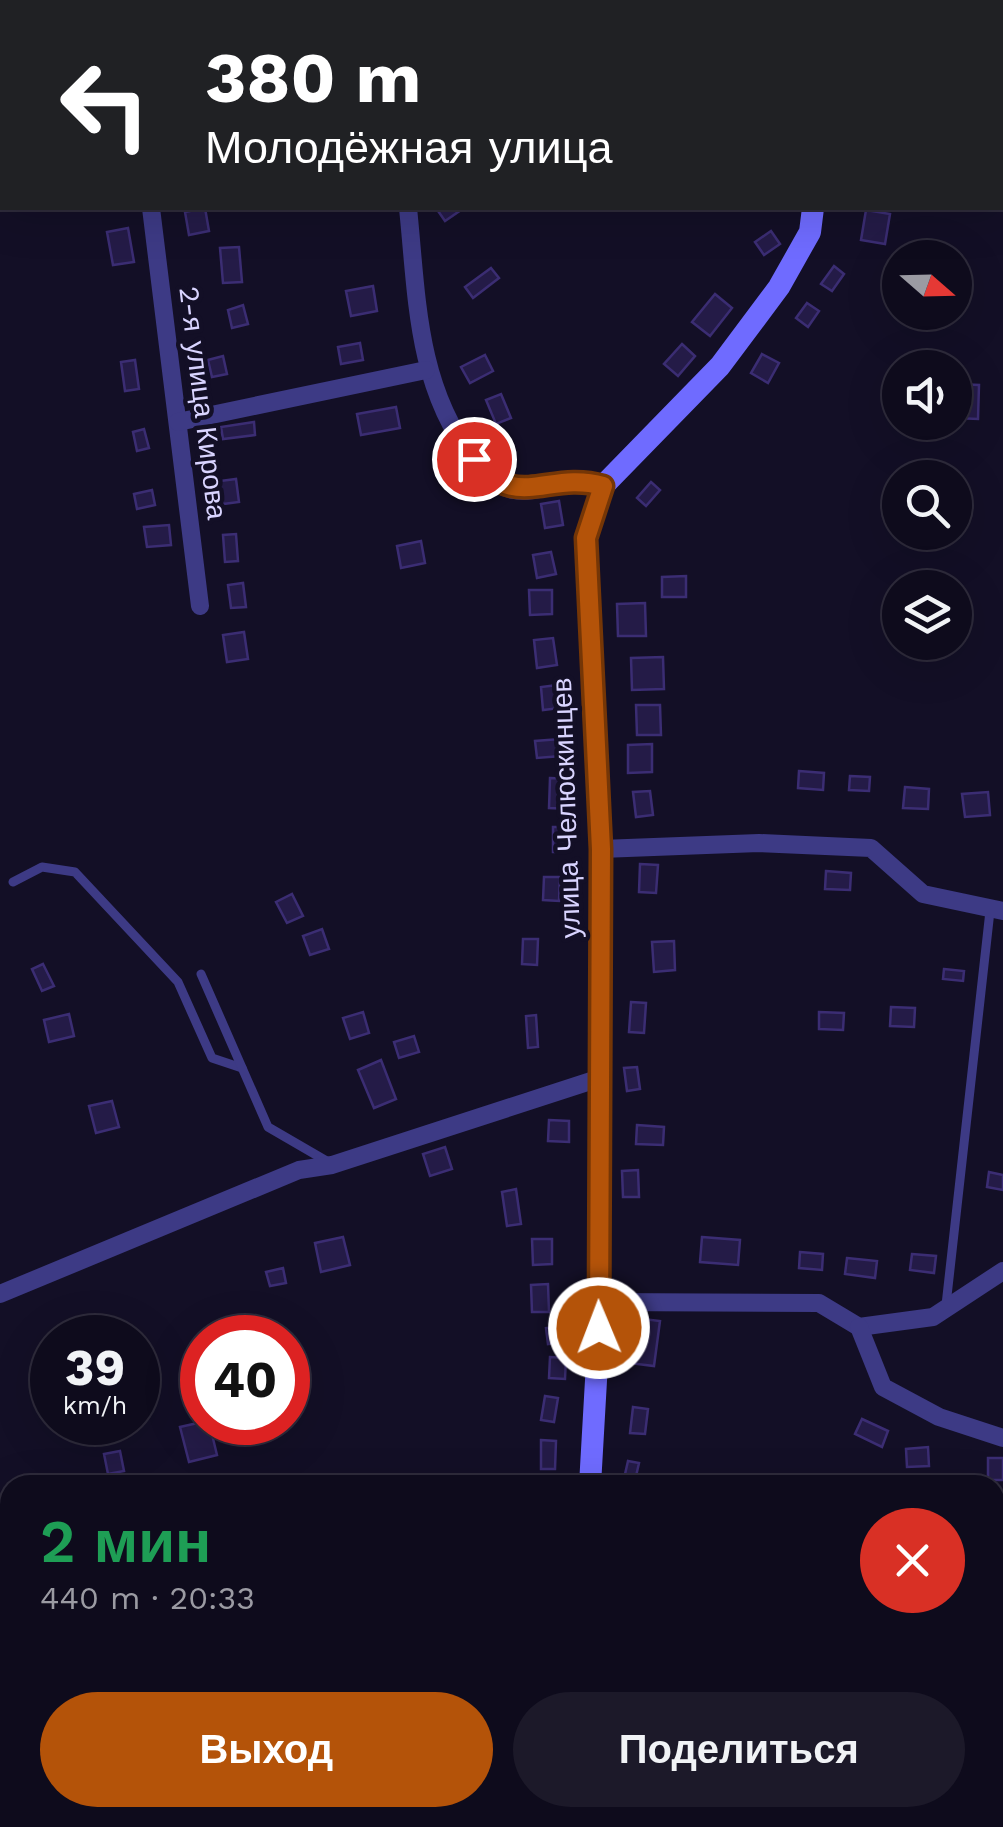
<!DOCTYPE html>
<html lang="ru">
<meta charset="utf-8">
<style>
:root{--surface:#0e0b1c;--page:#1c1929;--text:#f1f3f6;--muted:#9b9ba3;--line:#2e2b3b;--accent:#b45309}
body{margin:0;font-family:"Work Sans",sans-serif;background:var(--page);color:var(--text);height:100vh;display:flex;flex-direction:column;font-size:38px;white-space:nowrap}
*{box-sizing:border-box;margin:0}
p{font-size:32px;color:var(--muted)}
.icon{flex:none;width:55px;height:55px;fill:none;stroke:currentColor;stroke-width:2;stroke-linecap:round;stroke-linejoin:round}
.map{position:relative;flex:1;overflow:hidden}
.panel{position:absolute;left:0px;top:1475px;width:1005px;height:352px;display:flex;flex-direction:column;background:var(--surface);border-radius:30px 30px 0 0;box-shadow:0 10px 40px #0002,0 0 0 2px var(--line)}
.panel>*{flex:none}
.hud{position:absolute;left:0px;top:0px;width:1005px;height:210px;box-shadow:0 10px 40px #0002,0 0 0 2px var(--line);background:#202124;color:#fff;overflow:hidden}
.needle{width:65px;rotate:110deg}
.buttons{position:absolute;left:882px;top:240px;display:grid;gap:20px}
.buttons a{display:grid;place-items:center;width:90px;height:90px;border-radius:50%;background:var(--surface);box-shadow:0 10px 40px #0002,0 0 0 2px var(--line);font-size:50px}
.speed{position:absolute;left:30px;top:1315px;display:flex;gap:20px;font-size:50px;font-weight:700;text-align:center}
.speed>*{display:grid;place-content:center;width:130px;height:130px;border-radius:50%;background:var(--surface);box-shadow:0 10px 40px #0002,0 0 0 2px var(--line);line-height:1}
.speed small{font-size:25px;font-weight:400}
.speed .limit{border:15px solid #d22;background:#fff;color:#111}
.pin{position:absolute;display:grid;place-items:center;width:85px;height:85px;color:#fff;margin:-42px;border:5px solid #fff;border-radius:50%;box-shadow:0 2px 10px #0007}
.me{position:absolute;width:110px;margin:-55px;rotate:359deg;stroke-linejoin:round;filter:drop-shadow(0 0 8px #0008)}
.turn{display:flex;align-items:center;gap:35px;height:210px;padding:0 40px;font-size:45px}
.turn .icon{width:130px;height:130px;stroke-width:2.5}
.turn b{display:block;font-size:70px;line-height:85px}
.round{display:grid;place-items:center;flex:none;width:105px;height:105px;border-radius:52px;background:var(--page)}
.summary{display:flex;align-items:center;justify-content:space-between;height:170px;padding:0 40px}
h1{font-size:60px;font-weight:600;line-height:75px;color:#1e9e55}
.action{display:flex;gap:20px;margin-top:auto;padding:20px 40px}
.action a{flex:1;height:115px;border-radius:60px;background:var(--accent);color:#fff;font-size:40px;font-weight:600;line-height:115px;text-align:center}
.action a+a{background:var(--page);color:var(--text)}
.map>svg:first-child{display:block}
</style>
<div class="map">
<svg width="1003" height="1827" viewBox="0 0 1003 1827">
<rect width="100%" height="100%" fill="#130f26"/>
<!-- building -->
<g fill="#241b47" stroke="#3b2d73" stroke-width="2.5">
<path d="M205,208L209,231L189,235L185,212Z"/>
<path d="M436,208H459L461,210L445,221Z"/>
<path d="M866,210L890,214L885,244L861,240Z"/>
<path d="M128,228L134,262L113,265L107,232Z"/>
<path d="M771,231L780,244L764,255L755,242Z"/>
<path d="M239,247L242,282L223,283L220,248Z"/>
<path d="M834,266L844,274L832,291L821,284Z"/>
<path d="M491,268L499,278L473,298L465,287Z"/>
<path d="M373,286L377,311L351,316L346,291Z"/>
<path d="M715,294L732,308L710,336L692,322Z"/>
<path d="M807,303L819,311L808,327L796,318Z"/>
<path d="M243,305L248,324L232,328L228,310Z"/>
<path d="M360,343L363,360L341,364L338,347Z"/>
<path d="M682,344L695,356L678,376L664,364Z"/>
<path d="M762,354L779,363L768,383L751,373Z"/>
<path d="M485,355L493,371L470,383L461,367Z"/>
<path d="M223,356L227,374L212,377L208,360Z"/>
<path d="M135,360L139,389L125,391L121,362Z"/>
<path d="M956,384L979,385L978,419L955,418Z"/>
<path d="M887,388L900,390V409L885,408Z"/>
<path d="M501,394L511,418L496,424L486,400Z"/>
<path d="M396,407L400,428L361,435L357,414Z"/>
<path d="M254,422L255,435L223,439L221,427Z"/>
<path d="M144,429L149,448L137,451L133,432Z"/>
<path d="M236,479L239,502L223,504L220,481Z"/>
<path d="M651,482L660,490L646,506L637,498Z"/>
<path d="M152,490L155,505L137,509L134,494Z"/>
<path d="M559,501L563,525L545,528L541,504Z"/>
<path d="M169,525L171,545L147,547L144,527Z"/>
<path d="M236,534L238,561L225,562L223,535Z"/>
<path d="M421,541L425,563L401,568L397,546Z"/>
<path d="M551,552L556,574L537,578L533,555Z"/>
<path d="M686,576V597H662V577Z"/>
<path d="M243,583L246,607L231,608L228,585Z"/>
<path d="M529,590H552V614L530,615Z"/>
<path d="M645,603L646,636H618L617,604Z"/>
<path d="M244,632L248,659L227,662L223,635Z"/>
<path d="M553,638L557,665L537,668L534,640Z"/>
<path d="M663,657L664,689L632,690L631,658Z"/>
<path d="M558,685L560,708L543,710L541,687Z"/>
<path d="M636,705H660L661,735H637Z"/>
<path d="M560,739L561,756L537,758L535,741Z"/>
<path d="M652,744V772L628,773V745Z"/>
<path d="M799,771L824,773L823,790L798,788Z"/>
<path d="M850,776L870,777L869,791L849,790Z"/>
<path d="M550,778L572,779L571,809L549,808Z"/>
<path d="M905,787L929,789L928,809L903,808Z"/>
<path d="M650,791L653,815L636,817L633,792Z"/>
<path d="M988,792L990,815L965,817L962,794Z"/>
<path d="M553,827H566L565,852H553Z"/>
<path d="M640,864L658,865L656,893L639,892Z"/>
<path d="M826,871L851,873L850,890L825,889Z"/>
<path d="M544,877H560L559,901L543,900Z"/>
<path d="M292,894L303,916L287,923L276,902Z"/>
<path d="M322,929L329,949L310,955L303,936Z"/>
<path d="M523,939H538L537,965L522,964Z"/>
<path d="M674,941L675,970L654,972L652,942Z"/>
<path d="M43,964L54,986L42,991L32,969Z"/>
<path d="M944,969L964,971L963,981L943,979Z"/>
<path d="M631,1002L646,1003L644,1033L629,1032Z"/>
<path d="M891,1007L915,1008L914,1027L890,1026Z"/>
<path d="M363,1012L369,1033L350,1039L343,1018Z"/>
<path d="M819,1012L844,1013L843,1030L819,1029Z"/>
<path d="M69,1014L74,1036L49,1042L44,1020Z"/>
<path d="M536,1015L538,1047L528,1048L526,1016Z"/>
<path d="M414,1036L419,1052L399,1058L394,1042Z"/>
<path d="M381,1060L396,1099L374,1108L358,1070Z"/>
<path d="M637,1067L640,1089L627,1091L624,1068Z"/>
<path d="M112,1101L119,1127L96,1133L89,1106Z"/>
<path d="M549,1120L569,1121V1142L548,1141Z"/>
<path d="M637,1125L664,1127L663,1145L636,1144Z"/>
<path d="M445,1147L452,1169L430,1176L423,1154Z"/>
<path d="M638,1170L639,1197H623L622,1171Z"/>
<path d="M989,1172L1003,1175V1190L987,1187Z"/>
<path d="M516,1189L521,1224L507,1226L502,1192Z"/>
<path d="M343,1237L350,1265L321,1272L315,1243Z"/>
<path d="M702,1237L740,1240L738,1265L700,1262Z"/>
<path d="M532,1239H552V1264L533,1265Z"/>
<path d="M800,1252L823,1254L822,1270L799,1268Z"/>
<path d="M912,1254L936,1256L934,1273L910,1270Z"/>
<path d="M847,1258L877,1261L875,1278L845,1274Z"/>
<path d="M283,1268L286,1283L270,1286L266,1272Z"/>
<path d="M548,1284L549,1312H532L531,1285Z"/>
<path d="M635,1318L660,1321L654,1366L629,1363Z"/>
<path d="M564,1326L566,1342L548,1344L546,1328Z"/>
<path d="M550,1357L566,1358L565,1379L549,1378Z"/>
<path d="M545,1396L558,1398L554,1422L541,1420Z"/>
<path d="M633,1407L648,1409L645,1434L630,1433Z"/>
<path d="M862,1419L888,1431L882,1447L855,1434Z"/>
<path d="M202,1422H209L217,1455L189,1462L180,1427Z"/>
<path d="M541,1440L556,1441L555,1469H541Z"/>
<path d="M928,1447L929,1466L907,1467L906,1449Z"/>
<path d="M120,1451L124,1471L108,1474L104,1454Z"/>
<rect x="988" y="1458" width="15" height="22"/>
<path d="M628,1461L639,1463L634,1485L623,1483Z"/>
<rect x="0" y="1594" width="10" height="30"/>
<path d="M995,1707H1003V1729L995,1728Z"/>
<path d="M980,1818L1003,1820V1827H979Z"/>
</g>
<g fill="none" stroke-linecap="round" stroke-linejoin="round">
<!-- lane -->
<g stroke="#3d3a85" stroke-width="9">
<path d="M381,2V0"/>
<path d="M13,882L42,867L75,872L178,982L212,1058L242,1068"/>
<path d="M201,974L268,1127L330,1163"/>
<path d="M946,1305L990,911"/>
</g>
<!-- street -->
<g stroke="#3d3a85" stroke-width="18">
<path d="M132,0V2"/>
<path d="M366,0V2"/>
<path d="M1002,104H1003"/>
<path d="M151,208L200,606"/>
<path d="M408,208C417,294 416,385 472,457C483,472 493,486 513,490C542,495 565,475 603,486"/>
<path d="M178,422L426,370"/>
<path d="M601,849L759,843L871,848L923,894L1003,911"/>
<path d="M0,1294L299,1170L332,1165L600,1078"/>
<path d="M598,1302L819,1303L859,1327L933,1317L1003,1271"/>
<path d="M859,1327L883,1387L939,1417L1003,1438"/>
<path d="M0,1793H10"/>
</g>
<!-- secondary -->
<g stroke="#6f6bff" stroke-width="22">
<path d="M787,0L788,2"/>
<path d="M590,1485L599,1328L601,849L586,538L603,486L720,366L779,287L810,232L813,208"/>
<path d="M594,1818L595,1827"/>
</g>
</g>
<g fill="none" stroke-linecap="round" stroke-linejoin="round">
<defs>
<path id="route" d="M474,459C516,513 548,470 603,486L586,538L601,849L599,1328"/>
</defs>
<!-- route casing -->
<use href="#route" stroke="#753606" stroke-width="25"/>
<!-- route -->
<use href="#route" stroke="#b45309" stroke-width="18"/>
</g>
<g text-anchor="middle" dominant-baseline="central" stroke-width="9" stroke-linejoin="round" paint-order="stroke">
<!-- street labels -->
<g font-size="28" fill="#d9d4ff" stroke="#130f26">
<text transform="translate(203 403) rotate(83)">2-я улица Кирова</text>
<text transform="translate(566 808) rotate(-92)">улица Челюскинцев</text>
</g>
</g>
</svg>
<div class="buttons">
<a><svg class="needle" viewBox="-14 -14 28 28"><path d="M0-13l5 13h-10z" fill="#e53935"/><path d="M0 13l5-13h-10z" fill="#9b9ba3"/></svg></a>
<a><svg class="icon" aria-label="sound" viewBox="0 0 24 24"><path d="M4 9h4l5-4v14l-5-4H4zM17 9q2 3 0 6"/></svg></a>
<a><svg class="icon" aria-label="search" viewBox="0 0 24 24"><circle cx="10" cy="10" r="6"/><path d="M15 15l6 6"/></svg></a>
<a><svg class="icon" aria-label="layers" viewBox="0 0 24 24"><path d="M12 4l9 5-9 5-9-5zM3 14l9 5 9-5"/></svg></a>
</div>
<div class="speed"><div>39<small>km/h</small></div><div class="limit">40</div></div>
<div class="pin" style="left:474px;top:459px;background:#d93025"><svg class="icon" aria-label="arrive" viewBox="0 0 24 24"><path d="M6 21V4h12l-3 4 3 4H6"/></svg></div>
<svg class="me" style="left:599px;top:1328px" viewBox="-20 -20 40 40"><circle r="17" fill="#b45309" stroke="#fff" stroke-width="3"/><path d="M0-11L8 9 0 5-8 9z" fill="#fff"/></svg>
<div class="hud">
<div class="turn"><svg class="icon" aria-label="left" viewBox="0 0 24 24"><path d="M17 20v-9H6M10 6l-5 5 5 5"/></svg><div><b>380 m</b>Молодёжная улица</div></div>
</div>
<section class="panel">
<div class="summary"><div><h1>2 мин</h1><p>440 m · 20:33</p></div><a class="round" style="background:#d93025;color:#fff"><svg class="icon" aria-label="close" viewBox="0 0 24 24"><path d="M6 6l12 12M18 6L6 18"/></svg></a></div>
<div class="action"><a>Выход</a><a>Поделиться</a></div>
</section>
</div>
